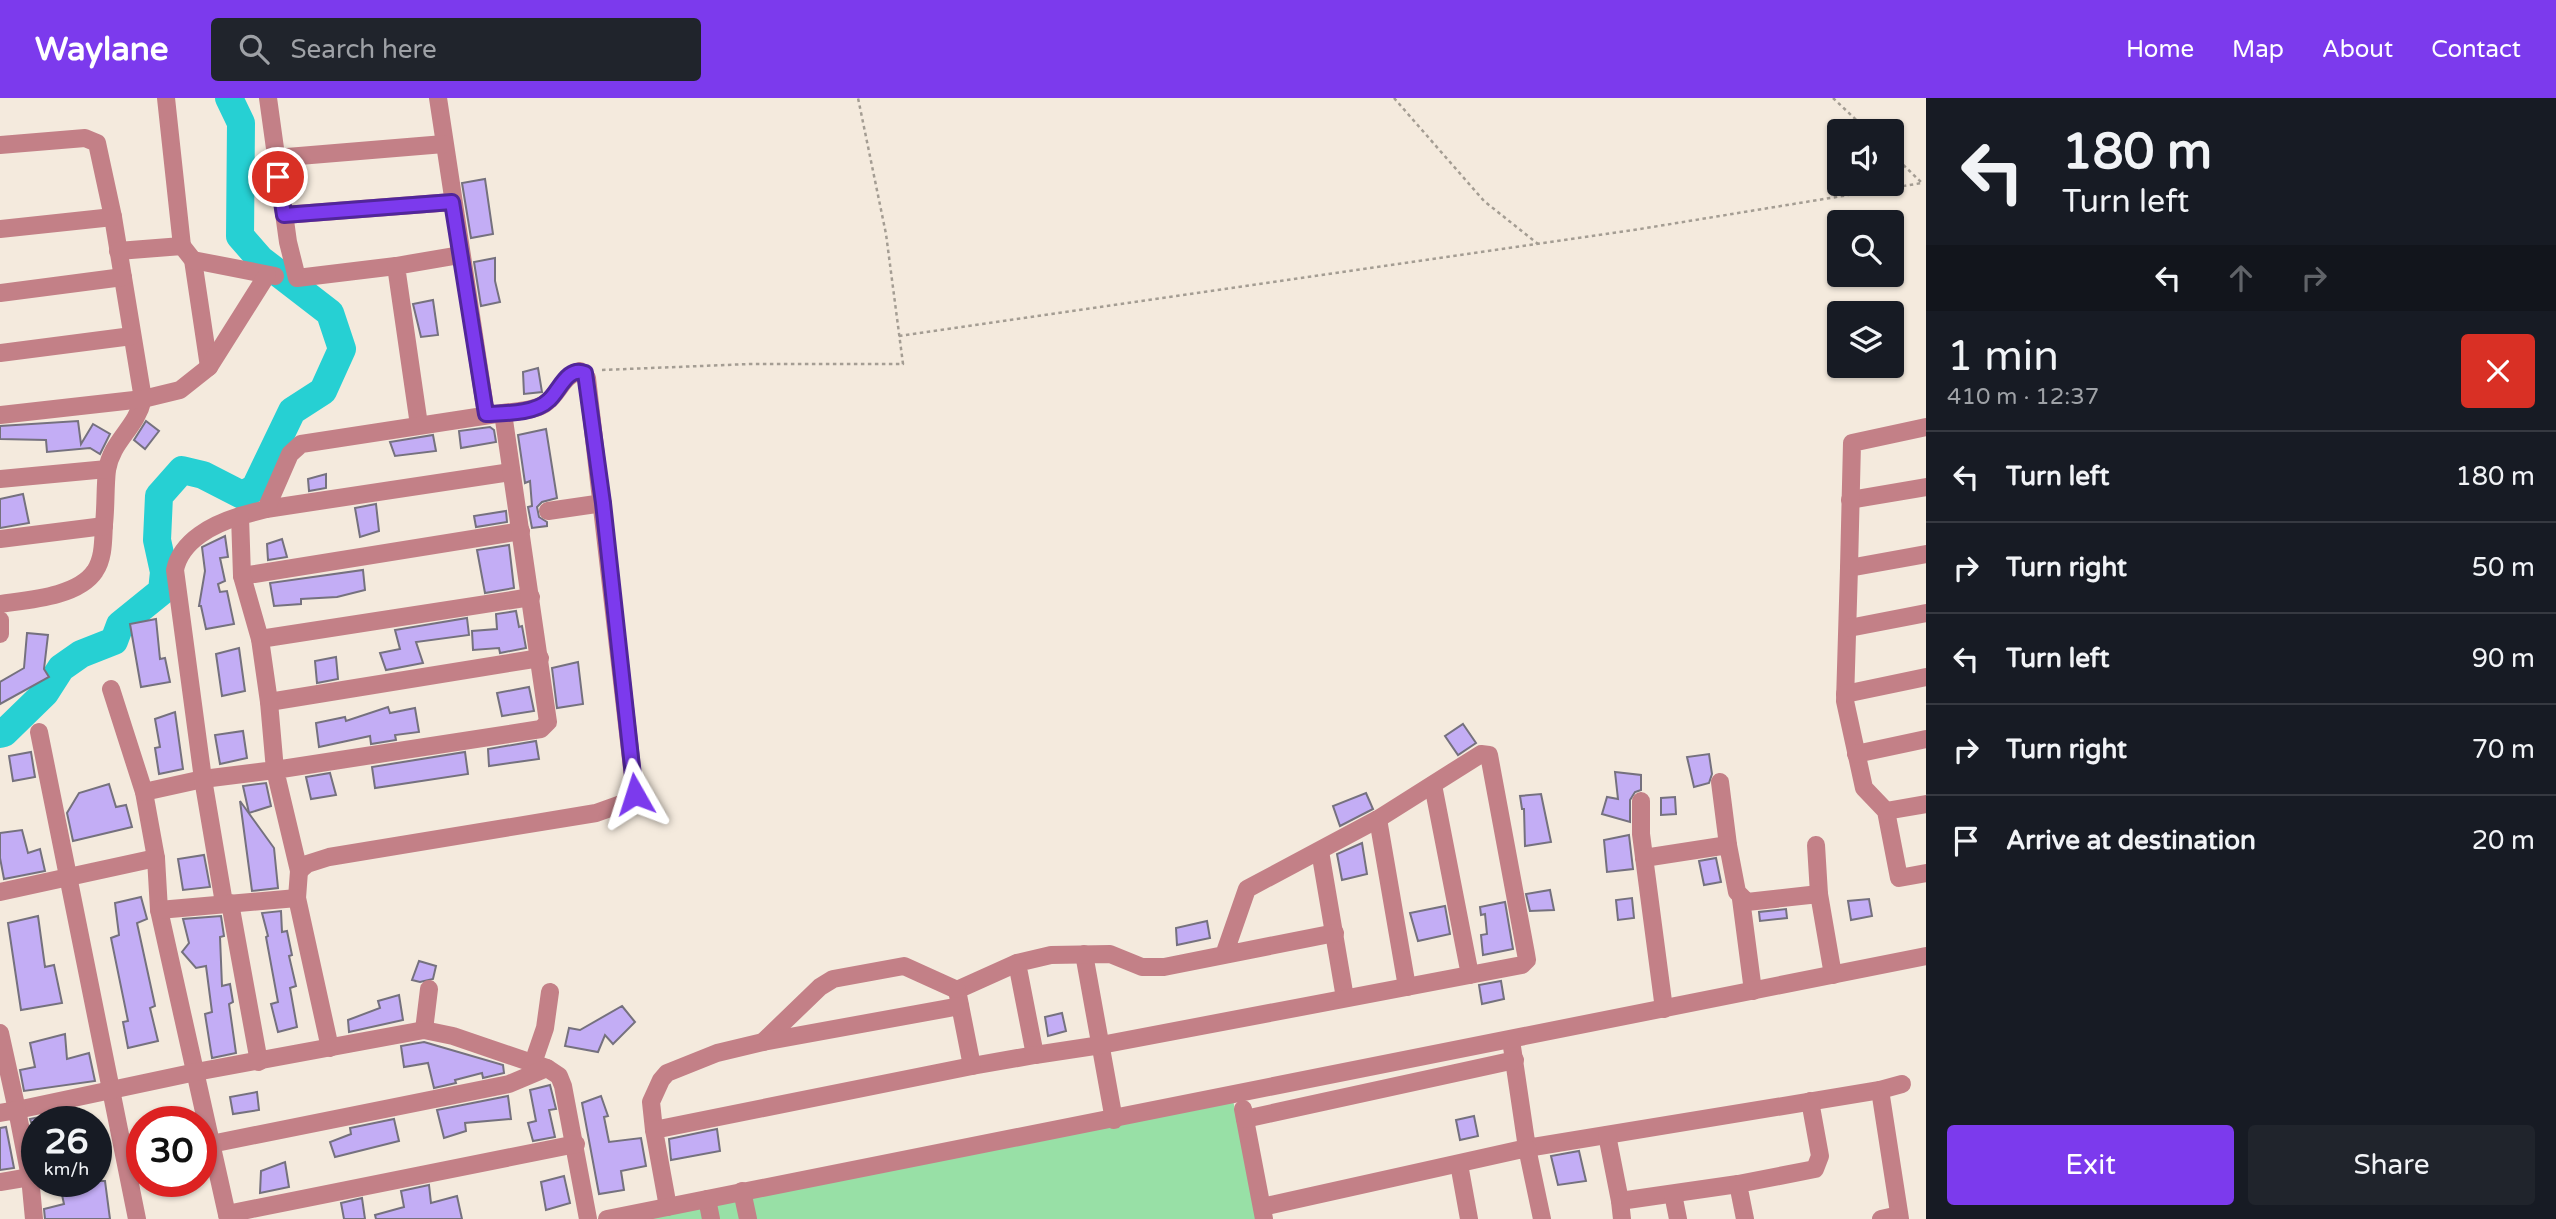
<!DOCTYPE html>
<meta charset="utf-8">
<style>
:root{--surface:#171b24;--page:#20242c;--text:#f1f3f6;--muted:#9ea1a6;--line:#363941;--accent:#7c3aed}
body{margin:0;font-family:"Varela Round",sans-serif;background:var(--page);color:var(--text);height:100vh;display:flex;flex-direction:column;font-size:26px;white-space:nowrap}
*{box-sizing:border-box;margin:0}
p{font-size:23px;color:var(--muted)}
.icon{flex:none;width:38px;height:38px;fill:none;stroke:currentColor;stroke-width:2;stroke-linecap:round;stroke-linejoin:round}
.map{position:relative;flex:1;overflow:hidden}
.sheet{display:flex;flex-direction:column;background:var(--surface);width:630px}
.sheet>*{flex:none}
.banner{background:#171b24;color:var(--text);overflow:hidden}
.fabs{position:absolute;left:1827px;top:21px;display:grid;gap:14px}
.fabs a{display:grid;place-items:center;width:77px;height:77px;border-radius:7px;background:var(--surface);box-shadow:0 2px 5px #0004;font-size:35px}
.speed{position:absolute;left:21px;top:1008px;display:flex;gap:14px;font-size:35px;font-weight:700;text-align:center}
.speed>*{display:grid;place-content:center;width:91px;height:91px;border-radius:50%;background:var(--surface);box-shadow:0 2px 5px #0004;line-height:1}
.speed small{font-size:18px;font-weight:400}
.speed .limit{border:10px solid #d22;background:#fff;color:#111}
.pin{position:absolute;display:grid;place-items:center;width:60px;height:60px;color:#fff;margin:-30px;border:4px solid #fff;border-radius:50%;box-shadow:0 2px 7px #0007}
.me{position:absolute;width:77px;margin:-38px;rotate:354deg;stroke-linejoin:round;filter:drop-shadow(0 0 5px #0008)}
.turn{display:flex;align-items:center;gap:24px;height:147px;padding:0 21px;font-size:32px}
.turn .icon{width:91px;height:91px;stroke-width:2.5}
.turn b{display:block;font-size:49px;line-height:60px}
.lanes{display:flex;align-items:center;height:66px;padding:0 21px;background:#0003;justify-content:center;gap:35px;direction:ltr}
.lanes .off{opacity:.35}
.round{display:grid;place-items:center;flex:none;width:74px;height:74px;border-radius:7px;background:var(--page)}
.summary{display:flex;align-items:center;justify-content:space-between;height:119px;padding:0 21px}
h1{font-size:42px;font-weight:600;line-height:52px}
.cta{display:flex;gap:14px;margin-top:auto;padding:14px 21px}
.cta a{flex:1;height:80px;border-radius:7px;background:var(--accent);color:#fff;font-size:28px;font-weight:600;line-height:80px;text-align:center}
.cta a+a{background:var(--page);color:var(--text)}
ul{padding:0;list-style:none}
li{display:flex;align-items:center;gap:21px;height:91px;padding:0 21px;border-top:2px solid var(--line)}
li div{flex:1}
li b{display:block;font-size:26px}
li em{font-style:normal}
header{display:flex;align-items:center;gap:42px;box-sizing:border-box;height:98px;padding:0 35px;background:var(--accent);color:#fff}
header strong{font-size:33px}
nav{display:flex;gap:38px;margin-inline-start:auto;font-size:24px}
.search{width:490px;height:63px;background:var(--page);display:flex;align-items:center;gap:18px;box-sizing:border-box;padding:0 24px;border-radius:7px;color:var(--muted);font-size:26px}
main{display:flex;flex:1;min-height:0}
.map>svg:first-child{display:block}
</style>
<header>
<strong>Waylane</strong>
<div class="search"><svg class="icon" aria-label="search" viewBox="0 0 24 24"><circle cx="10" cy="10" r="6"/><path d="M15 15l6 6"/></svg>Search here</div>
<nav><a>Home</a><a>Map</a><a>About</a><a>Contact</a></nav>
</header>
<main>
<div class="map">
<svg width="1926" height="1121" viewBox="0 0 1926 1121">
<rect width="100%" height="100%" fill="#f4eadd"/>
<!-- green -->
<path fill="#98e0a6" d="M1233,1002L1257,1121H631Z"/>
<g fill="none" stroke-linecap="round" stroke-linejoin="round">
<!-- river -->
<path stroke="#26d0d3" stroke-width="28" d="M0,636L4,635L45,595L61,570L81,556L114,543L120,527L162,493L164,474L157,442L159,398L182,372L203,377L242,397L255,390L292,313L323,293L342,251L330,215L260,161L240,138L241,25L229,0"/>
</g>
<!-- building -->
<g fill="#c3adf5" stroke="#75717e" stroke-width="2">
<path d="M485,81L493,136L471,140L462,85Z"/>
<path d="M495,160V183L500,204L481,208L474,164Z"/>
<path d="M433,202L438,237L421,239L413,206Z"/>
<path d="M538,270L542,294L524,296L523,274Z"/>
<path d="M78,323L81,346L93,326L110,336L100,356L90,350L47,354L46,342L0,341V328Z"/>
<path d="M146,323L159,333L145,351L134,342Z"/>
<path d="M490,329L494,332L496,344L461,350L459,333Z"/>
<path d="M546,331L557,400L542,404L537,409L539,419L547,424V428L532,430L528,409L532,408L530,383L525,385L518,337Z"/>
<path d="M433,337L436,353L395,358L390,344Z"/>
<path d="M326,376V390L309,393L308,381Z"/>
<path d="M23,396L29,425L0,430V401Z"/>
<path d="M376,406L379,433L360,439L355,410Z"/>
<path d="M506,413L507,424L476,429L474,418Z"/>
<path d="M225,438L228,459L220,460L225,483L218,486L220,494L227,493L234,526L206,531L201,508H199L205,473L202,449Z"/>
<path d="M282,441L287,459L268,462L267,446Z"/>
<path d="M509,447L514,490L485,495L477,452Z"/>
<path d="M363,472L365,492L337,499L301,501V506L274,508L270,485Z"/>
<path d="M516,513L519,529L522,528L526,550L500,555L499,550L473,552L472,533L497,531L496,516Z"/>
<path d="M467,520L469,537L416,544L423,565L386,572L380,555L400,551L395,532Z"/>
<path d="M156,521L160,561L165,560L170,584L141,589L130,526Z"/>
<path d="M27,535L48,537L44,571L49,579L0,606V584L24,570Z"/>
<path d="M239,550L245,593L222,598L216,556Z"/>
<path d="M336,559L338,581L317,585L315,563Z"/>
<path d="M578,564L583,606L557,610L552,570Z"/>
<path d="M529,589L534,613L502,618L497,595Z"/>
<path d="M388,609L390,615L415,610L419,634L395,637L396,642L371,646L370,638L319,649L316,625L345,619L346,623Z"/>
<path d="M175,614L183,671L159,676L155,650L160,649L155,621Z"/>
<path d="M1463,626L1476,645L1458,657L1445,638Z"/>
<path d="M243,633L247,660L220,666L215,637Z"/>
<path d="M536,643L539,661L489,668L488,651Z"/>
<path d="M31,654L35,679L13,683L9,658Z"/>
<path d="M465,654L468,676L375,690L372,669Z"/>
<path d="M1709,656L1712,676L1709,685L1694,689L1687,659Z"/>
<path d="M1615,674L1641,677V692L1635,694L1630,702V724L1602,716L1607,699L1618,701Z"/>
<path d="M330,675L336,697L311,701L306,679Z"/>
<path d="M266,685L271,708L249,715L243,688Z"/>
<path d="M109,686L116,709L126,707L132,729L73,743L67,715L79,695Z"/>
<path d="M1366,695L1373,711L1340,728L1333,708Z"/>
<path d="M1541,696L1551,744L1525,748L1524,711H1522L1520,698Z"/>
<path d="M1675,699L1676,716L1661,717V700Z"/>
<path d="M240,703L274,750L278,790L252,793Z"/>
<path d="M22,732L28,755L40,751L45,773L4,781L0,760V735Z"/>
<path d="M1629,737L1633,771L1607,774L1604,742Z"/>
<path d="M1362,745L1367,776L1342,782L1337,756Z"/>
<path d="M204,757L210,789L183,792L178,761Z"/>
<path d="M1716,760L1721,784L1704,787L1699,763Z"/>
<path d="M1550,792L1554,812L1530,813L1526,796Z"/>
<path d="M141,799L147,821L137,825L154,903L155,908L150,910L158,943L128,950L123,924L128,923L111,840L119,837L115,805Z"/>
<path d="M1632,800L1634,820L1618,822L1616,802Z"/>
<path d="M1869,801L1872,818L1851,822L1848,803Z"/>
<path d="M1505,804L1513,851L1483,857L1481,837L1487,836L1485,816L1481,817L1480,809Z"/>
<path d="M1445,808L1450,836L1418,843L1410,815Z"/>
<path d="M1786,811L1787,820L1760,823L1759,814Z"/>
<path d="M281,813L282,834L287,833L292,857L289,858L296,888L290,890L297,929L278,934L271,906L278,904L266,839L268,838L262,815Z"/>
<path d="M38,818L45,869L54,867L62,905L21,912L8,825Z"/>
<path d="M221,818L224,838L220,839L222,888L230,886L233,904L229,906L236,955L212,960L205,916L212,914L206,868L196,870L182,854L189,845L183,821Z"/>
<path d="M1207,823L1210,840L1177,847L1176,830Z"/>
<path d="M419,863L436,868L433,881L420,884L412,882Z"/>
<path d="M1501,883L1504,901L1482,906L1479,887Z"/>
<path d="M399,897L403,922L349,934L348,922L380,910L378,903Z"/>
<path d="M622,908L635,924L613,946L605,937L598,954L565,948L569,930L580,932Z"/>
<path d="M1062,915L1066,933L1048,938L1045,919Z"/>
<path d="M65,936L67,961L89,955L95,983L24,993L20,972L35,969L30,945Z"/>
<path d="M424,944L503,967L504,975L483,980L482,975L455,982L456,985L434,990L428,965L404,969L401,948Z"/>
<path d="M550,987L556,1011L549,1012L555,1039L533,1043L528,1025L536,1023L530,992Z"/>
<path d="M257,994L259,1012L233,1016L230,999Z"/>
<path d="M508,998L511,1021L465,1025L466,1033L444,1040L437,1012Z"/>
<path d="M601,998L608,1018L604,1019L609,1044L641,1040L646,1068L621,1073L624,1092L599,1096L582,1005Z"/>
<path d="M79,1011L81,1024H31L30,1021Z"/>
<path d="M1474,1018L1478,1038L1460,1042L1456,1022Z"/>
<path d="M394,1021L399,1043L335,1059L330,1044L351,1036L350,1030Z"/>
<path d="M6,1029L14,1070L0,1072V1030Z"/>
<path d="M717,1031L720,1053L671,1062L669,1041Z"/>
<path d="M1579,1053L1586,1083L1558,1087L1551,1058Z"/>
<path d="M285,1064L289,1089L260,1095L261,1073Z"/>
<path d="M564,1078L570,1105L546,1112L541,1084Z"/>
<path d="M59,1083H105L110,1121H45L44,1111L64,1106Z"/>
<path d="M429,1087L431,1105L457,1098L462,1121H376L375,1117L404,1109L401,1093Z"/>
<path d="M362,1100L365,1121H344L341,1105Z"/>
</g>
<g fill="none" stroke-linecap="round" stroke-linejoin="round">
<!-- path -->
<g stroke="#a49d93" stroke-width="2.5" stroke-dasharray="3.5 3.5" stroke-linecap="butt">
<path d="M1394,0L1484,103L1538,146"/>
<path d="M1833,0L1868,33"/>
<path d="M899,238L1640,131L1922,85L1892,56"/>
<path d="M602,272L750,266H903L886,136L858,0"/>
</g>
<!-- minor -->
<g stroke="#c38087" stroke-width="18">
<path d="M166,0L182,148"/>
<path d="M268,0L288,144L297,180L396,168"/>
<path d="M438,0L486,316"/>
<path d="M0,47L85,40L97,45L113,119L143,301C136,331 112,342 107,372C105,389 106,408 104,426C103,441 104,460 95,473C78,499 27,502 0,506"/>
<path d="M275,60L444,46"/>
<path d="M284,117L452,104"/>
<path d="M0,131L113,119"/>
<path d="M118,153L182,148L193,162L209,269"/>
<path d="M193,162L275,178"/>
<path d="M0,195L123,179"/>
<path d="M0,255L132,238"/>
<path d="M0,317L143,301L180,292L209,269L267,177"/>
<path d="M419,327L396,168L460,157"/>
<path d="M0,381L107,371"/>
<path d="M1850,402L1926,389"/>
<path d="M266,411L511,374"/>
<path d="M548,413L603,405"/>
<path d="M0,441L104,428"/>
<path d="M1926,456L1849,470L1845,603L1864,690L1886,713L1899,780L1926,775"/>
<path d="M1849,470L1852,345L1926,329"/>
<path d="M242,478L521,433"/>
<path d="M0,522V536"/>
<path d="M1849,530L1926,515"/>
<path d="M260,541L531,499"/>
<path d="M111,591L144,694L156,760L159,812L228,1121"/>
<path d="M1845,596L1926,579"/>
<path d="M269,604L540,560"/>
<path d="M39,634L137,1121"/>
<path d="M1856,656L1926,641"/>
<path d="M1720,684L1728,747"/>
<path d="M1433,687L1470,877"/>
<path d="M144,694L203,681L275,672L541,631L548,624L503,315L301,346L290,356L266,411L240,418L242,478L260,541L269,604L275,672L299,773L297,800L330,950"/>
<path d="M1641,703V736L1664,911"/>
<path d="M1886,713L1926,706"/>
<path d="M1378,721L1407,889"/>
<path d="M1816,747L1819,796"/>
<path d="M1320,753L1345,900"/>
<path d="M1644,760L1728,747L1737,794L1747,804L1819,796L1833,877"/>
<path d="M299,773L307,766L329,759L596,715L624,705L635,696L587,280L580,273C563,277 560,294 547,304C537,313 517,313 503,315"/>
<path d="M0,794L156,760"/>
<path d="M1741,801L1753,893"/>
<path d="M224,805L203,681L175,472C181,442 214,426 240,418"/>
<path d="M230,805L259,964"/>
<path d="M159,812L297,800"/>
<path d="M1084,856L1114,1022"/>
<path d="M1224,857L1247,791L1378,721L1481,656L1489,657L1526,856L1527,862L1522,867L1101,947L1035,957L1017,865L1051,857L1110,856L1142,869H1164L1335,835"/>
<path d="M1017,865L957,892L972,968L1035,957"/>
<path d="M424,932L429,891"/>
<path d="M0,935L17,1012L196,974L424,932L453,938L547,970"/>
<path d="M1511,942L1527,1050L1880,992L1900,1121"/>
<path d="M763,944L820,889L833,881L904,868L957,892"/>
<path d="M533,965L545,930L550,894"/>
<path d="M1880,992L1902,986"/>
<path d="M1243,1011L1264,1121"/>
<path d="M0,1015L17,1012L30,1079L34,1121"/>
<path d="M1245,1021L1515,962"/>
<path d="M654,1032L651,1004L661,982L667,975L717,955L763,944L960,908"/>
<path d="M1607,1037L1620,1103L1738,1086"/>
<path d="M211,1046L509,986L547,970L559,978L563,988L588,1121"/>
<path d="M1459,1066L1469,1121"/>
<path d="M0,1084L30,1079"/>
<path d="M742,1093L748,1121"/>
<path d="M1673,1096L1678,1121"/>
<path d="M707,1101L711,1121"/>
<path d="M1620,1103L1622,1121"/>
<path d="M668,1109L654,1032L972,968"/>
<path d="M1262,1109L1527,1050L1542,1121"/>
<path d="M227,1116L576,1046"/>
<path d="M607,1121L1926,858"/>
<path d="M1745,1121L1738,1086L1815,1071L1820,1058L1810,1003"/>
<path d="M1881,1121L1899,1117"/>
</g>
</g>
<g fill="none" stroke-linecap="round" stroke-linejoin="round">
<defs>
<path id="route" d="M278,79L284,117L452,104L486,316C504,315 535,316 549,302C560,292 567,268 585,275L603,405L635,696"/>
</defs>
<!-- route casing -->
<use href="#route" stroke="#51269a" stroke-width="18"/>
<!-- route -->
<use href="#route" stroke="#7c3aed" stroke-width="12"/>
</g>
</svg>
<div class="fabs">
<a><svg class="icon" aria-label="sound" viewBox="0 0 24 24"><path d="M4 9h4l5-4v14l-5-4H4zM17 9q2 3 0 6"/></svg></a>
<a><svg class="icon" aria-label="search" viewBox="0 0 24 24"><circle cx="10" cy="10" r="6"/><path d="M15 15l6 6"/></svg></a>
<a><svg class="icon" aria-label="layers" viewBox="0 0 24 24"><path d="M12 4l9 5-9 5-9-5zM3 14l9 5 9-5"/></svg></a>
</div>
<div class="speed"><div>26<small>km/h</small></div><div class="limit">30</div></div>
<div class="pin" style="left:278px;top:79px;background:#d93025"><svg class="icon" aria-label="arrive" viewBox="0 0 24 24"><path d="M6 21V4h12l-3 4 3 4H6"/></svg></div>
<svg class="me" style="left:635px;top:696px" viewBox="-20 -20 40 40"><path d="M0-17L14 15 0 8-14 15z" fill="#7c3aed" stroke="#fff" stroke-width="4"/></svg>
</div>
<section class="sheet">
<div class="banner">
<div class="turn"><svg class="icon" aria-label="left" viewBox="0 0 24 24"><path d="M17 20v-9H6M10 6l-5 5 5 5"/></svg><div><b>180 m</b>Turn left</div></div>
<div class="lanes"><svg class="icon" aria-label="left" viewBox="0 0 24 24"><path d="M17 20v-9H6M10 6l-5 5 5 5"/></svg><svg class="icon off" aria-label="ahead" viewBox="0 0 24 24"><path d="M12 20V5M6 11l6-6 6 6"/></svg><svg class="icon off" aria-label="right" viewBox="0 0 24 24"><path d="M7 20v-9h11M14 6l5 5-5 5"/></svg></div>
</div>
<div class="summary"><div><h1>1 min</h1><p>410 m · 12:37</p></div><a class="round" style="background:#d93025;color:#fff"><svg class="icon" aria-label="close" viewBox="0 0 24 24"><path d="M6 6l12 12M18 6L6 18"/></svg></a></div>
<ul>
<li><svg class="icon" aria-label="left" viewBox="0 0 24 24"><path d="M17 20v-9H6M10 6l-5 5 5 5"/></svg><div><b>Turn left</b></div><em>180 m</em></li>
<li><svg class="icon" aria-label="right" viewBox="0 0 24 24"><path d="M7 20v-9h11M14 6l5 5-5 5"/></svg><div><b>Turn right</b></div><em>50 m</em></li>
<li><svg class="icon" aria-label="left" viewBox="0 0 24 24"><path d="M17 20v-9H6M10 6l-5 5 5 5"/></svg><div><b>Turn left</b></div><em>90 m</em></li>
<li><svg class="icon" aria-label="right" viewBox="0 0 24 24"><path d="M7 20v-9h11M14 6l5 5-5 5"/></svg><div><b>Turn right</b></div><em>70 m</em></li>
<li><svg class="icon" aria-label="arrive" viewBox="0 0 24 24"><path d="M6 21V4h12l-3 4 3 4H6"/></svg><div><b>Arrive at destination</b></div><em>20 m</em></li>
</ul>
<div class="cta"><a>Exit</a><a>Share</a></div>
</section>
</main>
